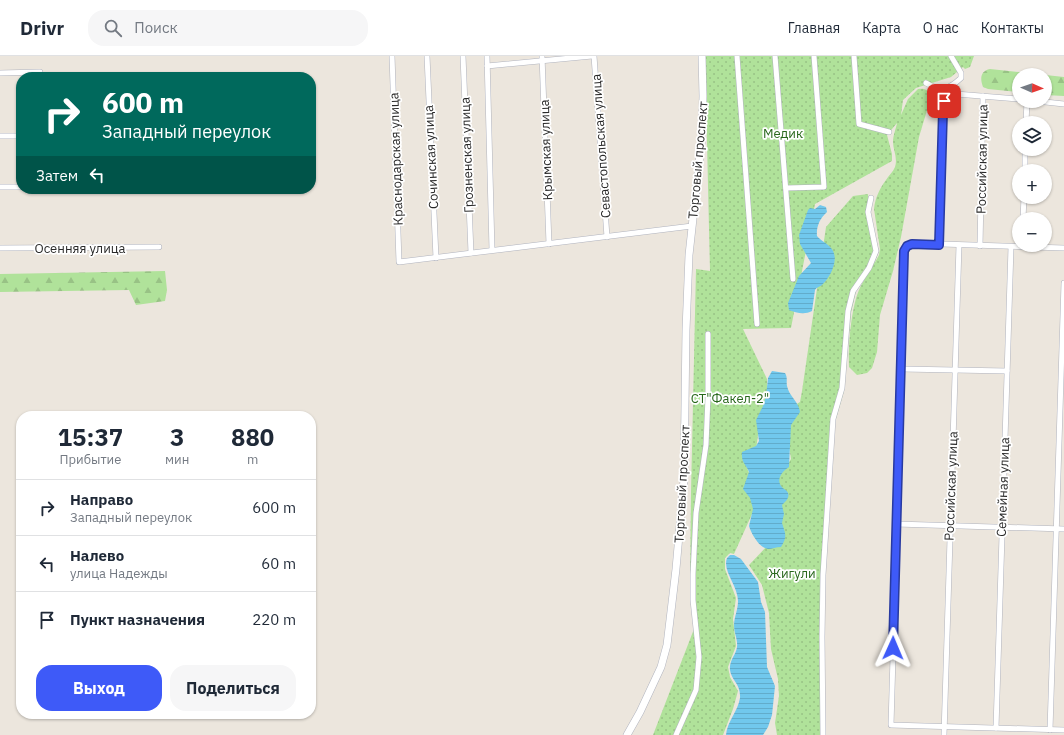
<!DOCTYPE html>
<html lang="ru">
<meta charset="utf-8">
<style>
:root{--surface:#fff;--page:#f6f6f7;--text:#1f2937;--muted:#747a83;--line:#e0e1e3;--accent:#3e5af8}
body{margin:0;font-family:"IBM Plex Sans",sans-serif;background:var(--page);color:var(--text);height:100vh;display:flex;flex-direction:column;font-size:15px;white-space:nowrap}
*{box-sizing:border-box;margin:0}
p{font-size:13px;color:var(--muted)}
.icon{flex:none;width:22px;height:22px;fill:none;stroke:currentColor;stroke-width:2;stroke-linecap:round;stroke-linejoin:round}
.map{position:relative;flex:1;overflow:hidden}
.details{position:absolute;left:16px;top:355px;width:300px;height:308px;display:flex;flex-direction:column;background:var(--surface);border-radius:16px;box-shadow:0 1px 3px #0004}
.details>*{flex:none}
.hud{position:absolute;left:16px;top:16px;width:300px;height:122px;border-radius:16px;box-shadow:0 1px 3px #0004;background:#00695c;color:#fff;overflow:hidden}
.needle{width:26px;rotate:92deg}
.fabs{position:absolute;left:1012px;top:12px;display:grid;gap:8px}
.fabs a{display:grid;place-items:center;width:40px;height:40px;border-radius:50%;background:var(--surface);box-shadow:0 1px 3px #0004;font-size:20px}
.pin{position:absolute;display:grid;place-items:center;width:34px;height:34px;color:#fff;margin:-17px;border-radius:8px;box-shadow:0 2px 6px #0006}
.me{position:absolute;width:44px;margin:-22px;rotate:1deg;stroke-linejoin:round;filter:drop-shadow(0 0 3px #0008)}
.turn{display:flex;align-items:center;gap:14px;height:84px;padding:0 20px;font-size:18px}
.turn .icon{width:52px;height:52px;stroke-width:2.5}
.turn b{display:block;font-size:28px;line-height:34px}
.then{display:flex;align-items:center;height:38px;padding:0 20px;background:#0003;gap:8px;font-size:15px}
.eta{display:flex;justify-content:space-evenly;align-items:center;height:68px;text-align:center}
.eta b{font-size:24px;font-weight:700;line-height:28px}
.action{display:flex;gap:8px;margin-top:auto;padding:8px 20px}
.action a{flex:1;height:46px;border-radius:16px;background:var(--accent);color:#fff;font-size:16px;font-weight:700;line-height:46px;text-align:center}
.action a+a{background:var(--page);color:var(--text)}
ul{padding:0;list-style:none}
li{display:flex;align-items:center;gap:12px;height:56px;padding:0 20px;border-top:1px solid var(--line)}
li div{flex:1}
li b{display:block;font-size:15px}
li em{font-style:normal}
header{display:flex;align-items:center;gap:24px;box-sizing:border-box;height:56px;padding:0 20px;background:var(--surface);border-bottom:1px solid var(--line)}
header strong{font-size:19px}
nav{display:flex;gap:22px;margin-inline-start:auto;font-size:14px}
.search{width:280px;height:36px;background:var(--page);display:flex;align-items:center;gap:10px;box-sizing:border-box;padding:0 14px;border-radius:16px;color:var(--muted);font-size:15px}
.map>svg:first-child{display:block}
</style>
<header>
<strong>Drivr</strong>
<div class="search"><svg class="icon" aria-label="search" viewBox="0 0 24 24"><circle cx="10" cy="10" r="6"/><path d="M15 15l6 6"/></svg>Поиск</div>
<nav><a>Главная</a><a>Карта</a><a>О нас</a><a>Контакты</a></nav>
</header>
<div class="map">
<svg width="1064" height="679" viewBox="0 0 1064 679">
<defs>
<pattern id="grass-dots" width="8" height="8" patternUnits="userSpaceOnUse"><rect width="8" height="8" fill="#b0e29a"/><path d="M2 2h.1M6 6h.1" fill="none" stroke="#98c285" stroke-width="1.8" stroke-linecap="round"/></pattern>
<pattern id="forest-firs" width="22" height="20" patternUnits="userSpaceOnUse"><rect width="22" height="20" fill="#b0e29a"/><path d="M5 1l3.5 6h-7zM16 11l3.5 6h-7z" fill="#98c285"/></pattern>
<pattern id="water-rules" width="6" height="5" patternUnits="userSpaceOnUse"><rect width="6" height="5" fill="#71c8ed"/><path d="M0 2.5h6" fill="none" stroke="#62accb"/></pattern>
</defs>
<rect width="100%" height="100%" fill="#ece6dd"/>
<!-- grass -->
<g fill="url(#grass-dots)">
<path d="M705,0H974L970,11L965,13L963,11L951,21L916,32L903,44L901,59L908,43L918,33C925,32 929,34 931,41L919,81L901,181L893,215L880,259L877,296L872,312L867,317L857,319L849,311C848,291 851,252 859,234C864,222 873,211 879,199L880,193L874,153C875,142 880,132 886,124C889,119 893,116 895,111C898,102 893,94 893,86C893,79 896,73 897,67L887,79L892,98V105L815,148L791,272L743,273L767,323V349L758,379L756,394L745,406L749,417L757,447L734,498L730,497L725,502V513L736,542L733,563L736,590L728,611L730,621L738,635L733,653L723,679H653L694,573L690,526L691,436L696,213L710,215Z"/>
<path d="M868,138L869,157L879,195L874,208L856,235L851,257L844,335L835,366L825,521L824,679H777L775,667L779,640L778,623L771,593L769,557L762,529L749,509L767,490L781,469L778,425L779,416L787,410L791,403L789,389L790,352L800,346L802,335L826,171L853,140Z"/>
</g>
<!-- forest -->
<g fill="url(#forest-firs)">
<path d="M990,13L1064,21V40L1045,39V19H1019V36L988,33L983,31C980,23 980,15 990,13Z"/>
<path d="M165,215L167,234L165,245L136,249L129,234L0,236V218Z"/>
</g>
<!-- water -->
<g fill="url(#water-rules)">
<path d="M820,149L826,151L827,156C820,162 816,171 817,180C821,185 827,187 831,192C840,202 831,221 822,229C819,231 817,231 815,234L812,255C805,259 796,257 789,254L788,247L799,220L811,207L800,188L799,179L808,154L810,152L815,153Z"/>
<path d="M772,315L785,317C788,322 786,325 787,330C789,340 799,346 800,356L791,369L789,411C783,415 776,422 781,430C783,433 787,434 788,437C790,442 785,446 782,449L784,458L782,467C785,477 788,480 781,491C776,491 772,493 768,493C759,492 751,477 749,470L753,453L750,442L743,433L749,416C746,408 741,407 742,396L756,390L759,385L756,364L763,350L766,340L768,322Z"/>
<path d="M730,499H734L741,503L758,526L761,546L765,556L767,611L775,630L772,659L768,671L763,679H726C727,666 738,655 740,642C741,628 731,624 730,614C729,604 736,599 737,591C738,584 734,577 734,569C734,561 738,554 738,545C738,530 722,515 727,502Z"/>
</g>
<g fill="none" stroke-linecap="round" stroke-linejoin="round">
<defs>
<g id="street">
<path d="M392,0L399,206L692,170"/>
<path d="M427,0L436,202"/>
<path d="M463,0L471,197"/>
<path d="M487,0L492,194"/>
<path d="M542,0L549,188"/>
<path d="M594,0L607,181"/>
<path d="M737,0L757,268"/>
<path d="M775,0L793,223"/>
<path d="M854,0L859,68L889,76"/>
<path d="M487,10L592,0"/>
<path d="M0,17L40,16"/>
<path d="M926,27C941,36 948,34 961,22V17L951,0"/>
<path d="M1036,45L1064,48"/>
<path d="M1026,67L1027,45"/>
<path d="M0,80H21"/>
<path d="M1025,115V93"/>
<path d="M0,131H21"/>
<path d="M786,132L824,131L814,0"/>
<path d="M1023,163L1024,141"/>
<path d="M939,189L944,45L947,41L956,38L1019,43"/>
<path d="M980,190L983,40"/>
<path d="M0,192L159,191"/>
<path d="M1064,192L912,187L905,192L891,669L1064,674"/>
<path d="M902,313L1007,315"/>
<path d="M896,468L1064,473"/>
<path d="M996,672L1011,191"/>
<path d="M1050,674L1064,227"/>
<path d="M676,679L696,634L699,601L693,544V518L696,457L706,389L708,341V278"/>
<path d="M823,679L822,581L823,519L833,363L842,332L848,255L853,235L869,212L876,195L868,156L871,142"/>
<path d="M944,679L959,189"/>
</g>
<path id="secondary" d="M627,679L640,656L661,611L667,589L676,513L684,423L686,274L689,199L702,80L703,40L702,0"/>
</defs>
<!-- street casing -->
<use href="#street" stroke="#b0b3be" stroke-width="6"/>
<!-- secondary casing -->
<use href="#secondary" stroke="#b0b3be" stroke-width="8"/>
<!-- street -->
<use href="#street" stroke="#fff" stroke-width="5"/>
<!-- secondary -->
<use href="#secondary" stroke="#fff" stroke-width="7"/>
</g>
<g fill="none" stroke-linecap="round" stroke-linejoin="round">
<defs>
<path id="route" d="M893,592L904,195L907,190L912,188L939,189L943,55L944,45"/>
</defs>
<!-- route casing -->
<use href="#route" stroke="#283aa1" stroke-width="10"/>
<!-- route -->
<use href="#route" stroke="#3e5af8" stroke-width="7"/>
</g>
<g text-anchor="middle" dominant-baseline="central" stroke-width="3.5" stroke-linejoin="round" paint-order="stroke">
<!-- park labels -->
<g font-size="13" fill="#28671b" stroke="#fff">
<text x="783" y="77">Медик</text>
<text x="730" y="342">СТ"Факел-2"</text>
<text x="792" y="517">Жигули</text>
</g>
<!-- street labels -->
<g font-size="13" fill="#2a2a2a" stroke="#fff">
<text transform="translate(601 90) rotate(-94)">Севастопольская улица</text>
<text transform="translate(546 94) rotate(-92)">Крымская улица</text>
<text transform="translate(467 99) rotate(-92)">Грозненская улица</text>
<text transform="translate(431 101) rotate(-93)">Сочинская улица</text>
<text transform="translate(396 103) rotate(-92)">Краснодарская улица</text>
<text transform="translate(982 103) rotate(-89)">Российская улица</text>
<text transform="translate(698 104) rotate(-85)">Торговый проспект</text>
<text x="80" y="192">Осенняя улица</text>
<text transform="translate(682 428) rotate(-87)">Торговый проспект</text>
<text transform="translate(951 430) rotate(-88)">Российская улица</text>
<text transform="translate(1003 431) rotate(-88)">Семейная улица</text>
</g>
</g>
</svg>
<div class="fabs">
<a><svg class="needle" viewBox="-14 -14 28 28"><path d="M0-13l5 13h-10z" fill="#e53935"/><path d="M0 13l5-13h-10z" fill="#747a83"/></svg></a>
<a><svg class="icon" aria-label="layers" viewBox="0 0 24 24"><path d="M12 4l9 5-9 5-9-5zM3 14l9 5 9-5"/></svg></a>
<a>+</a>
<a>−</a>
</div>
<div class="pin" style="left:944px;top:45px;background:#d93025"><svg class="icon" aria-label="arrive" viewBox="0 0 24 24"><path d="M6 21V4h12l-3 4 3 4H6"/></svg></div>
<svg class="me" style="left:893px;top:592px" viewBox="-20 -20 40 40"><path d="M0-17L14 15 0 8-14 15z" fill="#3e5af8" stroke="#fff" stroke-width="4"/></svg>
<div class="hud">
<div class="turn"><svg class="icon" aria-label="right" viewBox="0 0 24 24"><path d="M7 20v-9h11M14 6l5 5-5 5"/></svg><div><b>600 m</b>Западный переулок</div></div>
<div class="then">Затем<svg class="icon" aria-label="left" viewBox="0 0 24 24"><path d="M17 20v-9H6M10 6l-5 5 5 5"/></svg></div>
</div>
<section class="details">
<div class="eta">
<div><b>15:37</b><p>Прибытие</p></div>
<div><b>3</b><p>мин</p></div>
<div><b>880</b><p>m</p></div>
</div>
<ul>
<li><svg class="icon" aria-label="right" viewBox="0 0 24 24"><path d="M7 20v-9h11M14 6l5 5-5 5"/></svg><div><b>Направо</b><p>Западный переулок</p></div><em>600 m</em></li>
<li><svg class="icon" aria-label="left" viewBox="0 0 24 24"><path d="M17 20v-9H6M10 6l-5 5 5 5"/></svg><div><b>Налево</b><p>улица Надежды</p></div><em>60 m</em></li>
<li><svg class="icon" aria-label="arrive" viewBox="0 0 24 24"><path d="M6 21V4h12l-3 4 3 4H6"/></svg><div><b>Пункт назначения</b></div><em>220 m</em></li>
</ul>
<div class="action"><a>Выход</a><a>Поделиться</a></div>
</section>
</div>
